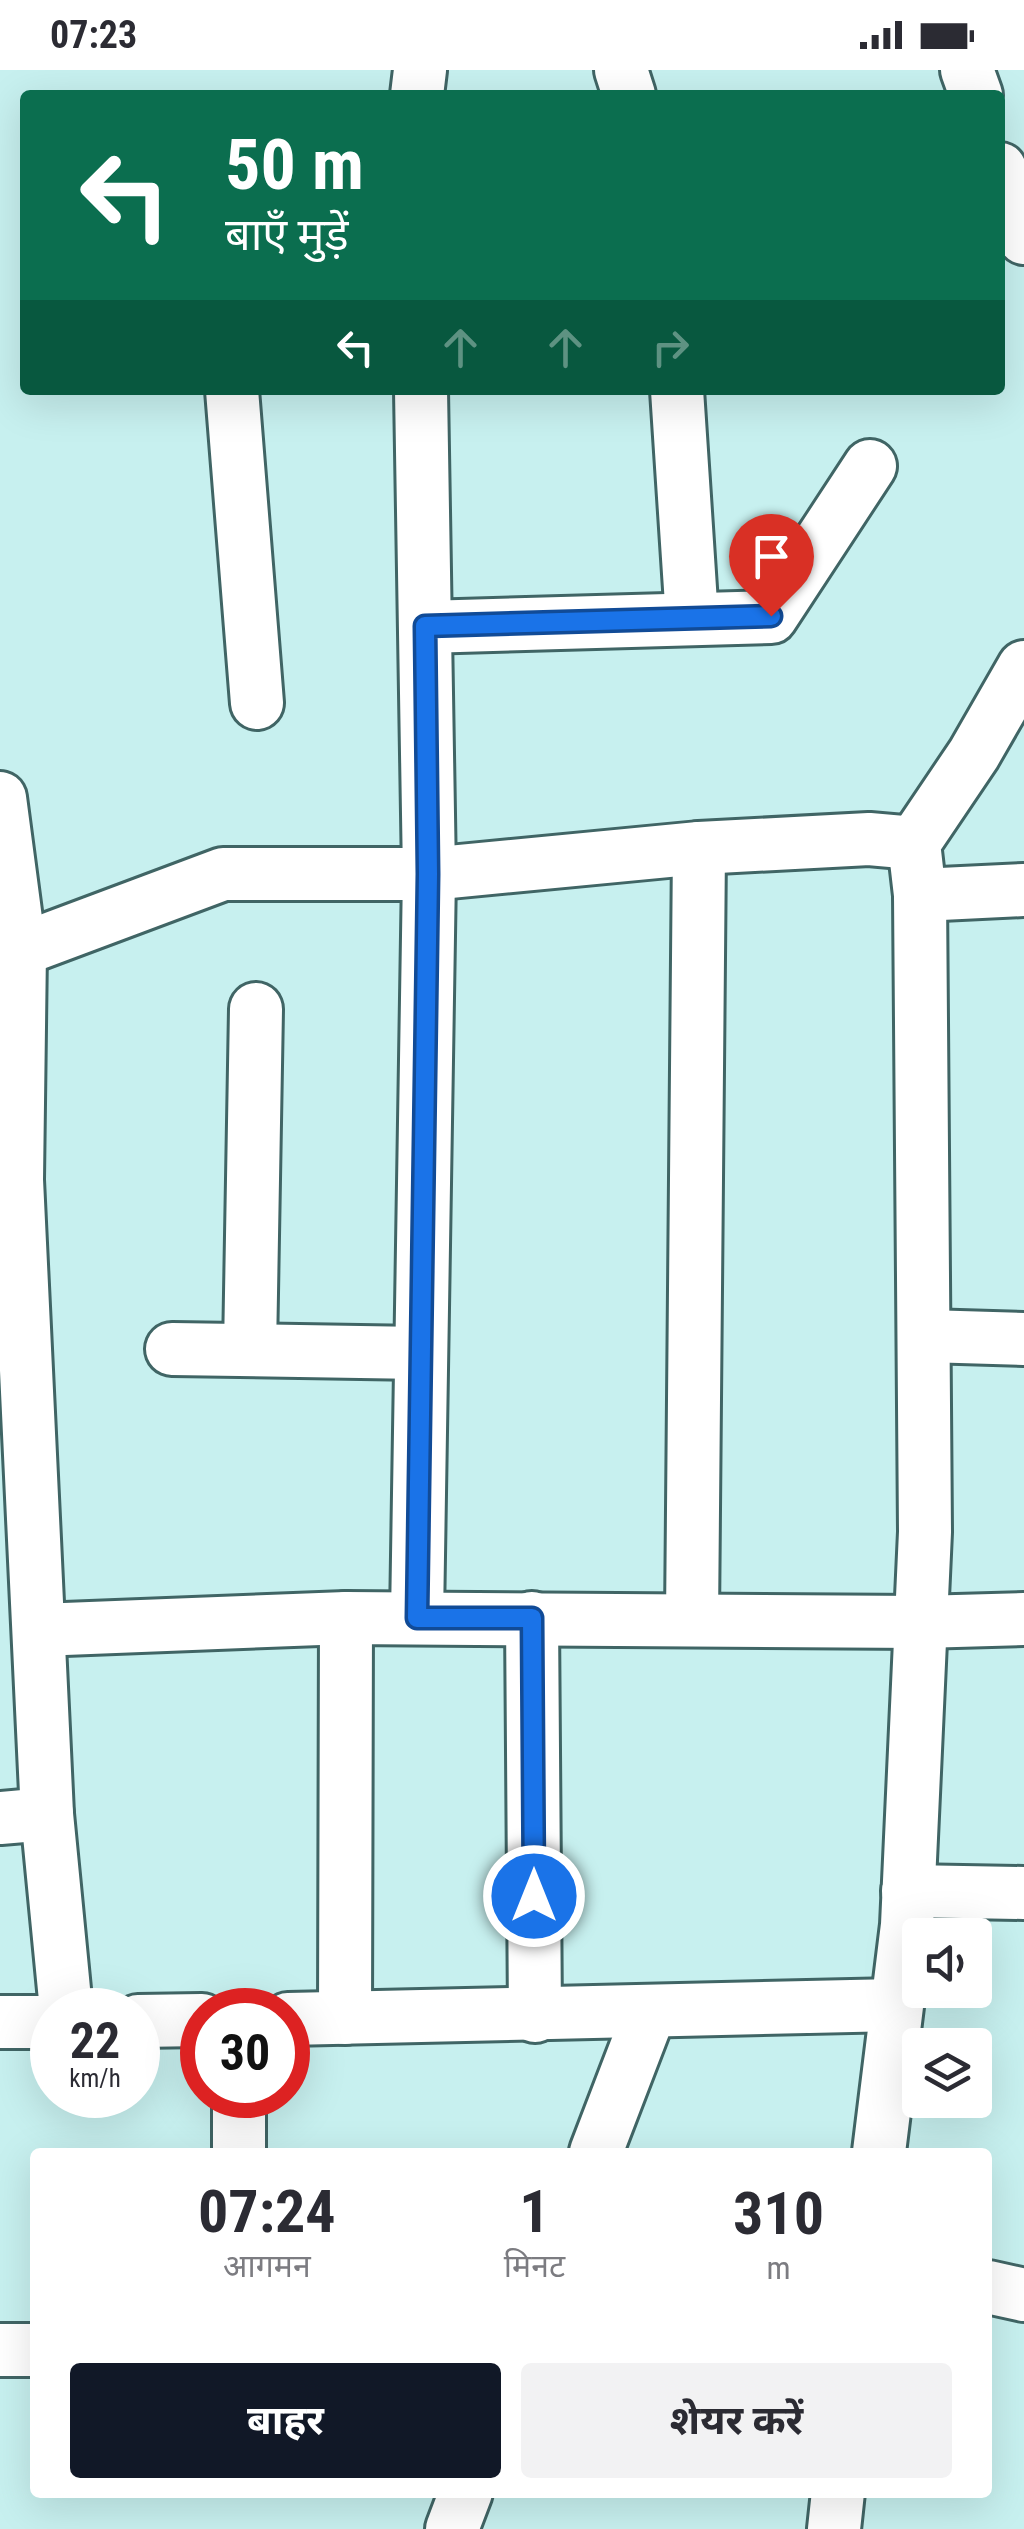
<!DOCTYPE html>
<html lang="hi">
<meta charset="utf-8">
<style>
:root{--surface:#fff;--page:#f2f2f3;--text:#2b2b33;--muted:#7c7c81;--accent:#111827}
body{margin:0;font-family:"Roboto Condensed","Noto Sans Devanagari",sans-serif;background:var(--page);color:var(--text);height:100vh;display:flex;flex-direction:column;font-size:38px;white-space:nowrap}
*{box-sizing:border-box;margin:0}
p{font-size:32px;color:var(--muted)}
.icon{flex:none;width:55px;height:55px;fill:none;stroke:currentColor;stroke-width:2;stroke-linecap:round;stroke-linejoin:round}
.map{position:relative;flex:1;overflow:hidden}
.sheet{position:absolute;left:30px;top:2078px;width:962px;height:350px;display:flex;flex-direction:column;background:var(--surface);border-radius:10px;box-shadow:0 10px 40px #0002}
.sheet>*{flex:none}
.banner{position:absolute;left:20px;top:20px;width:985px;height:305px;border-radius:10px;box-shadow:0 10px 40px #0002;background:#0b6e4f;color:#fff;overflow:hidden}
.fabs{position:absolute;left:902px;top:1848px;display:grid;gap:20px}
.fabs a{display:grid;place-items:center;width:90px;height:90px;border-radius:10px;background:var(--surface);box-shadow:0 10px 40px #0002;font-size:50px}
.speed{position:absolute;left:30px;top:1918px;display:flex;gap:20px;font-size:50px;font-weight:700;text-align:center}
.speed>*{display:grid;place-content:center;width:130px;height:130px;border-radius:50%;background:var(--surface);box-shadow:0 10px 40px #0002;line-height:1}
.speed small{font-size:25px;font-weight:400}
.speed .limit{border:15px solid #d22;background:#fff;color:#111}
.pin{position:absolute;display:grid;place-items:center;width:85px;height:85px;color:#fff;margin:-102px -42px;border-radius:50% 50% 50% 0;rotate:-45deg;box-shadow:0 0 10px #0007}
.pin .icon{rotate:45deg}
.me{position:absolute;width:110px;margin:-55px;rotate:0deg;stroke-linejoin:round;filter:drop-shadow(0 0 8px #0008)}
.turn{display:flex;align-items:center;gap:35px;height:210px;padding:0 40px;font-size:45px}
.turn .icon{width:130px;height:130px;stroke-width:2.5}
.turn b{display:block;font-size:70px;line-height:85px}
.lanes{display:flex;align-items:center;height:95px;padding:0 40px;background:#0003;justify-content:center;gap:50px;direction:ltr}
.lanes .off{opacity:.35}
.eta{display:flex;justify-content:space-evenly;align-items:center;height:170px;text-align:center}
.eta b{font-size:60px;font-weight:700;line-height:70px}
.cta{display:flex;gap:20px;margin-top:auto;padding:20px 40px}
.cta a{flex:1;height:115px;border-radius:10px;background:var(--accent);color:#fff;font-size:40px;font-weight:700;line-height:115px;text-align:center}
.cta a+a{background:var(--page);color:var(--text)}
.status{display:flex;justify-content:space-between;align-items:center;height:70px;padding:0 50px;background:var(--surface);direction:ltr}
.status svg{height:28px;fill:currentColor}
.map>svg:first-child{display:block}
</style>
<div class="status"><b>07:23</b><svg viewBox="0 0 49 12"><path d="M0 12V9h3v3zM5 12V6h3v6zM10 12V3h3v9zM15 12V0h3v12zM26 1h20v11H26zM47 4h2v5h-2z"/></svg></div>
<div class="map">
<svg width="1024" height="2459" viewBox="0 0 1024 2459">
<rect width="100%" height="100%" fill="#c7f0ef"/>
<g fill="none" stroke-linecap="round" stroke-linejoin="round">
<defs>
<g id="minor">
<path d="M621,0L629,25"/>
<path d="M967,0L976,25"/>
<path d="M417,25L420,0"/>
<path d="M1000,99L1024,168"/>
<path d="M232,320L257,633"/>
<path d="M677,320L692,549"/>
<path d="M425,557L771,547L870,396"/>
<path d="M0,728L20,880L17,1110L47,1744L66,1940"/>
<path d="M920,825L1024,820"/>
<path d="M20,880L223,804H429L699,778L869,769L914,773"/>
<path d="M926,1266L1024,1269"/>
<path d="M172,1279L421,1283"/>
<path d="M250,1280L256,939"/>
<path d="M417,1548L429,804L421,320"/>
<path d="M532,1548L535,1946"/>
<path d="M692,1550L699,778"/>
<path d="M39,1560L346,1548L921,1552L1024,1549"/>
<path d="M0,1748L47,1744"/>
<path d="M908,1821L1024,1823"/>
<path d="M345,1948L346,1548"/>
<path d="M288,1949L896,1935"/>
<path d="M138,1951L202,1950"/>
<path d="M0,1952H52"/>
<path d="M239,2025V2082"/>
<path d="M596,2082L649,1944"/>
<path d="M879,2082L907,1855L925,1462L920,825L914,773L974,684L1024,597"/>
<path d="M988,2217L1024,2225"/>
<path d="M0,2280H35"/>
<path d="M452,2459L466,2422"/>
<path d="M834,2459L838,2422"/>
</g>
</defs>
<!-- minor casing -->
<use href="#minor" stroke="#406565" stroke-width="58"/>
<!-- minor -->
<use href="#minor" stroke="#fff" stroke-width="52"/>
</g>
<g fill="none" stroke-linecap="round" stroke-linejoin="round">
<defs>
<path id="route" d="M534,1826L532,1548H417L428,804L425,556L771,546"/>
</defs>
<!-- route casing -->
<use href="#route" stroke="#114b97" stroke-width="25"/>
<!-- route -->
<use href="#route" stroke="#1a73e8" stroke-width="18"/>
</g>
</svg>
<div class="fabs">
<a><svg class="icon" aria-label="sound" viewBox="0 0 24 24"><path d="M4 9h4l5-4v14l-5-4H4zM17 9q2 3 0 6"/></svg></a>
<a><svg class="icon" aria-label="layers" viewBox="0 0 24 24"><path d="M12 4l9 5-9 5-9-5zM3 14l9 5 9-5"/></svg></a>
</div>
<div class="speed"><div>22<small>km/h</small></div><div class="limit">30</div></div>
<div class="pin" style="left:771px;top:546px;background:#d93025"><svg class="icon" aria-label="arrive" viewBox="0 0 24 24"><path d="M6 21V4h12l-3 4 3 4H6"/></svg></div>
<svg class="me" style="left:534px;top:1826px" viewBox="-20 -20 40 40"><circle r="17" fill="#1a73e8" stroke="#fff" stroke-width="3"/><path d="M0-11L8 9 0 5-8 9z" fill="#fff"/></svg>
<div class="banner">
<div class="turn"><svg class="icon" aria-label="left" viewBox="0 0 24 24"><path d="M17 20v-9H6M10 6l-5 5 5 5"/></svg><div><b>50 m</b>बाएँ मुड़ें</div></div>
<div class="lanes"><svg class="icon" aria-label="left" viewBox="0 0 24 24"><path d="M17 20v-9H6M10 6l-5 5 5 5"/></svg><svg class="icon off" aria-label="ahead" viewBox="0 0 24 24"><path d="M12 20V5M6 11l6-6 6 6"/></svg><svg class="icon off" aria-label="ahead" viewBox="0 0 24 24"><path d="M12 20V5M6 11l6-6 6 6"/></svg><svg class="icon off" aria-label="right" viewBox="0 0 24 24"><path d="M7 20v-9h11M14 6l5 5-5 5"/></svg></div>
</div>
<section class="sheet">
<div class="eta">
<div><b>07:24</b><p>आगमन</p></div>
<div><b>1</b><p>मिनट</p></div>
<div><b>310</b><p>m</p></div>
</div>
<div class="cta"><a>बाहर</a><a>शेयर करें</a></div>
</section>
</div>
